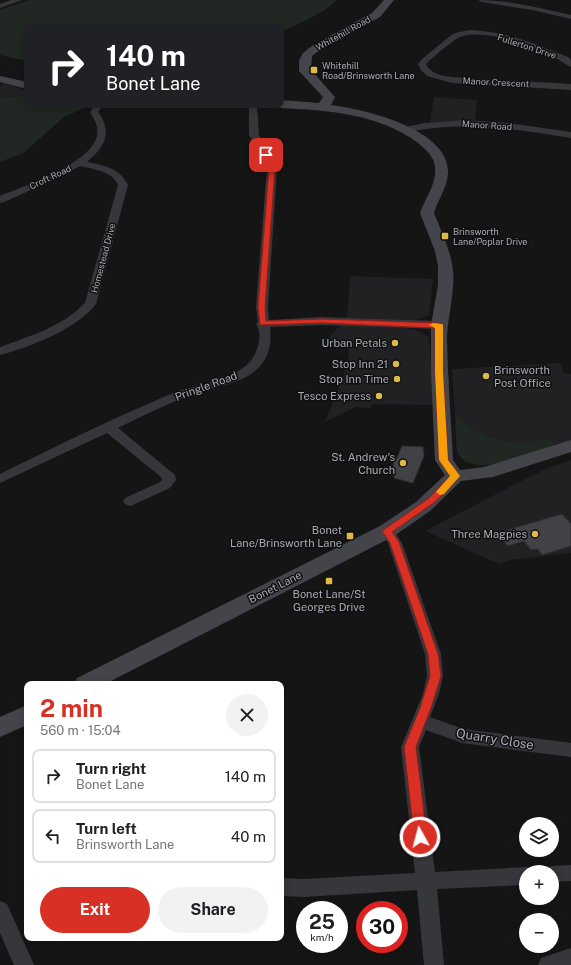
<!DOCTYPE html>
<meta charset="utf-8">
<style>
:root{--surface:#fff;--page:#f2f2f2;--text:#202124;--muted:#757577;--line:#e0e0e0;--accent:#d93025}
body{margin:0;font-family:"Public Sans",sans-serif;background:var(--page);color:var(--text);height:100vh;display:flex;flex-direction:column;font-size:15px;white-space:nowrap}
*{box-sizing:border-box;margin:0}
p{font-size:13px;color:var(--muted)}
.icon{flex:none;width:22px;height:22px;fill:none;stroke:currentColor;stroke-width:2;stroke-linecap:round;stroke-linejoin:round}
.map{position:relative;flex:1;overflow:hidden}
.panel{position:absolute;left:24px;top:681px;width:260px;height:260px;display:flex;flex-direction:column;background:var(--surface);border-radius:8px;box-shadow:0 2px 10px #0003}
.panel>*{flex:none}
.banner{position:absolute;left:24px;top:24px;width:260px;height:84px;border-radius:8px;box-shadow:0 2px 10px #0003;background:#202124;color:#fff;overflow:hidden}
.fabs{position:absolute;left:519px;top:817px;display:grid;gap:8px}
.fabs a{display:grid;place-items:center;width:40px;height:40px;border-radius:50%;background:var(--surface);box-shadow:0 2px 10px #0003;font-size:20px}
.speed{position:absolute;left:296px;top:901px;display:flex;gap:8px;font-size:20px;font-weight:700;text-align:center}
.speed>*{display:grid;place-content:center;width:52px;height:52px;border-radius:50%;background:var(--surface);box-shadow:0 2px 10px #0003;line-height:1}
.speed small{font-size:10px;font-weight:400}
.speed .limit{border:6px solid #d22;background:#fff;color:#111}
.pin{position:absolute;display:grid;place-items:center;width:34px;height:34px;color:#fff;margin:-17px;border-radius:8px;box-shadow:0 2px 6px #0006}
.me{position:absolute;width:44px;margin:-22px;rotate:353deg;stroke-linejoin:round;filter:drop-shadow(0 0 3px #0008)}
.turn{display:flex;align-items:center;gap:14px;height:84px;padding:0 16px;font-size:18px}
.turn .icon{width:52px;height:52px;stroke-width:2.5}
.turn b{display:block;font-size:28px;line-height:34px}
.round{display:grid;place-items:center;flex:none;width:42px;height:42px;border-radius:21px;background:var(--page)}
.head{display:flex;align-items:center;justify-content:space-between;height:68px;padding:0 16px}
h1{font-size:24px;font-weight:700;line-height:30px;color:var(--accent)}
.button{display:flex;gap:8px;margin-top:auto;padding:8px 16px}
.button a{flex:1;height:46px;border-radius:24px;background:var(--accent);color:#fff;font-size:16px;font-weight:700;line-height:46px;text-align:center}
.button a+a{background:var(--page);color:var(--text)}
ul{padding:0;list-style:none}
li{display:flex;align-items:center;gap:12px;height:54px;margin:0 8px 6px;padding:0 8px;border:2px solid var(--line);border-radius:8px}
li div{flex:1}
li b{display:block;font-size:15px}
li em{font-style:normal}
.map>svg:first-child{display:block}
</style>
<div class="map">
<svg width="571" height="965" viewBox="0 0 571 965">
<rect width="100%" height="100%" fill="#151516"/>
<!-- built -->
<g fill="#212123">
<path d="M4,83L27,91V94L22,96L0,98V86Z"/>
<path d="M434,97L477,100L475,120L430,122Z"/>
<path d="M350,276L433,279L429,315L422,318L412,320L347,318Z"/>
<path d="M341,325L406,328L415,330L429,337L434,405L371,404V408L356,407L325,422L349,361L348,345H330V336Z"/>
<path d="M560,363L564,374H571V441L554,445L555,442L547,439L521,443L496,439L467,426L455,413L452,369Z"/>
<path d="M571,460V553L510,560L499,564L425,531L533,475L551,467Z"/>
</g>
<!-- green -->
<g fill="#212823">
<path d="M29,0H337C322,15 300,22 281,32V27H27V61L0,55V10Z"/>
<path d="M27,94V105H81L84,108L64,117L23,153L0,162V98L22,96Z"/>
<path d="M455,413L467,426L496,439L521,443L547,439L555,442L554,445C534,452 471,481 458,453C455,446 456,421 455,413Z"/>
</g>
<!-- building -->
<g fill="#424246" stroke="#2f2f32">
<path d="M402,446L423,447L424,456L413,483L394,478L393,458H397Z"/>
<path d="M562,514L571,524V546L542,555L538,549L531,550L524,541L508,546L497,533Z"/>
</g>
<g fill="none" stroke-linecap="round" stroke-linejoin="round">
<!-- street -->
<g fill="#36373b" fill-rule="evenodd">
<path d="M11,0H22L0,8V4Z"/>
<path d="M478,0C510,0 540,8 571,15V19L532,10L482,2Z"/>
<path d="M470,30C505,31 536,44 568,57L571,60V67C567,66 559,59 553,57C528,46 487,28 460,37C453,40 432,58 426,64C431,74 442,76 452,77L571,84V90L452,83L427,76L421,70L418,64L421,60L450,36L455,33Z"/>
<path d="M95,105H103L98,112C113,132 105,147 87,162C103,165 120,168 128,185L96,304C79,328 28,348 0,355V347C30,336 62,327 85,303L118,185C112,171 94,169 80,166L60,177L4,202L0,203V196C24,186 93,163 97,135C99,126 94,119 90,112Z"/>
<path d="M249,105H257L259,135L275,161L277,168L268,307L269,320L322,317L439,321L443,322L445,325L443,328L439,329L322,325L270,327C272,344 269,360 255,371C238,385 213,387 193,394C167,404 142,416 118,428L175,475L176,480L170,488L135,504L130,506L125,504L123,501L125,498L160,482L162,480L161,477L107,433L0,483V474C57,446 113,418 171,394C194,385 228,381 247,365C257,356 264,336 256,324L258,322L256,307L267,168L265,161L249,135Z"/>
<path d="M466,120L508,123L571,132V138C515,129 460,120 404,133L399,130L401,128L424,123Z"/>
<path d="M387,526L392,528L402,543L441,654L443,676L439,694L430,717L463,729L571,743V757L462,743L426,730L419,747L435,872L526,867L533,870L534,872H526V885L437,889L444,965H424L417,890L304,897L281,896V878L304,879L415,873L401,747L423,694L427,676L425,654L388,543L380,531L382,528Z"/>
<path d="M571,865V881L552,882V872H543L545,868L552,866Z"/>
<path d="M0,901L7,904L34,965H14L0,933Z"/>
<path d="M571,948V965H538L541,958Z"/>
</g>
<!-- secondary -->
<g fill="#44454b" fill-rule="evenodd">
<path d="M384,0H394L380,17L321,49L312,56L311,70L335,97L331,105C363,109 446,128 448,170C449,185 438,199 434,213C443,236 456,260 453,286C452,305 447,322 447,341C448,380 451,420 453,460L460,470L484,467L571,440V452L493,477L461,481L430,511L394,536L105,684H74L77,678L380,526L416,502L445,475L435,460L431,372V325L438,285V266L435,251L420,213C425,198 437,184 435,167C434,156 426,150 418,143C380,114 327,110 281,108L276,105H281V100L319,103L323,97L299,71V61L303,53L313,45L372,13Z"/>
<path d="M0,76L27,82V89L0,82Z"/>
<path d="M27,705V725L0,737V717Z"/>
</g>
</g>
<!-- route -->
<path fill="#d93025" stroke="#8d1f18" d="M264,153H268L274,161L275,168L265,307L266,321L322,319L439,323L443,325V372L448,460L460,476L435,502L392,532L399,542L438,654L441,676L431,708L416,747L427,837L425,840L420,842L416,840L414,837L404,747L420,708L430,676L428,654L390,543L382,531L429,498L450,476L439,460L435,372V328L322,323L260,325L258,307L269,168L267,161L263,155Z"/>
<!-- slow -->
<path fill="#f59e0b" d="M433,323L442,324L443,325V372L448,460L460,476L444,494L440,495L436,492L450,476L439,460L435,372V328L429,325Z"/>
<!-- markers -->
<g fill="#ddb946" stroke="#101011" stroke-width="1.5">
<rect x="310" y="66" width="8" height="8" rx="2"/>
<rect x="441" y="232" width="8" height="8" rx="2"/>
<circle cx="395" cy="343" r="4"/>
<circle cx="396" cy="364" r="4"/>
<circle cx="486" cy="376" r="4"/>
<circle cx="397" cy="379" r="4"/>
<circle cx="379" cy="396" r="4"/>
<circle cx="403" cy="463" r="4"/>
<circle cx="535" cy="534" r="4"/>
<rect x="346" y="532" width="8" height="8" rx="2"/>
<rect x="325" y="577" width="8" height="8" rx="2"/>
</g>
<g text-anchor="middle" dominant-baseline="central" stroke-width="3" stroke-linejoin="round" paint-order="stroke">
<!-- far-street labels -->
<g font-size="9" fill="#a8abb5" stroke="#101011">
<text transform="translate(343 33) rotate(-29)">Whitehill Road</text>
<text transform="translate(527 46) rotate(18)">Fullerton Drive</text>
<text transform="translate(496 82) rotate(3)">Manor Crescent</text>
<text transform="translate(487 125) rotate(4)">Manor Road</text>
<text transform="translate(50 177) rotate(-25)">Croft Road</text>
<text transform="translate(103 258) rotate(-75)">Homestead Drive</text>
</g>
<!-- far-poi labels -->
<g font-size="9" fill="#a8abb5" stroke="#101011" text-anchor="start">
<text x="322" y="65">Whitehill<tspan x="322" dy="10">Road/Brinsworth Lane</tspan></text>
<text x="453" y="231">Brinsworth<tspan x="453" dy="10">Lane/Poplar Drive</tspan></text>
</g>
<!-- poi labels -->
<g font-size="11" fill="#a8abb5" stroke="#101011" text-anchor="end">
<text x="387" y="343">Urban Petals</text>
<text x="388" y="364">Stop Inn 21</text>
<text x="494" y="370" text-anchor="start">Brinsworth<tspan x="494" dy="13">Post Office</tspan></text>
<text x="389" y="379">Stop Inn Time</text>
<text x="371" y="396">Tesco Express</text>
<text x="395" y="457">St. Andrew's<tspan x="395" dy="13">Church</tspan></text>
<text x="342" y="530">Bonet<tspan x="342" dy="13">Lane/Brinsworth Lane</tspan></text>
<text x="527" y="534">Three Magpies</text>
<text x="329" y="594" text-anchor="middle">Bonet Lane/St<tspan x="329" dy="13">Georges Drive</tspan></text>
</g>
<!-- street labels -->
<g font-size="11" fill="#a8abb5" stroke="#101011">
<text transform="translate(206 386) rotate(-20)">Pringle Road</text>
<text transform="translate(275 587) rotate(-27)">Bonet Lane</text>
</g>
<!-- near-street labels -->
<g font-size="13" fill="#a8abb5" stroke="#101011">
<text transform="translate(495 739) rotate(9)">Quarry Close</text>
</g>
</g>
</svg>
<div class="fabs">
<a><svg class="icon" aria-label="layers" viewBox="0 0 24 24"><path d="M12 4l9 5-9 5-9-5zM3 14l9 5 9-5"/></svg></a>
<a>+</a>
<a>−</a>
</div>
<div class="speed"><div>25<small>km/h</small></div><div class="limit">30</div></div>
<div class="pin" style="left:266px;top:155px;background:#d93025"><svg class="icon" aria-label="arrive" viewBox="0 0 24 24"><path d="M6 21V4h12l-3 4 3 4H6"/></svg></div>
<svg class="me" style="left:420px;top:837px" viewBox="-20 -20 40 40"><circle r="17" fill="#d93025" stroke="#fff" stroke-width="3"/><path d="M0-11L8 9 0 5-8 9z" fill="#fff"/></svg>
<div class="banner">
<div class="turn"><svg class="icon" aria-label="right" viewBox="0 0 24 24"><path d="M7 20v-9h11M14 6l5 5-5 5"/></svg><div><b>140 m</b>Bonet Lane</div></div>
</div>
<section class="panel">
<div class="head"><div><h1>2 min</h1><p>560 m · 15:04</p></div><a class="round"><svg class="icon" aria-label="close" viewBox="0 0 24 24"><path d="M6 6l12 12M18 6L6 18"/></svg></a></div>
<ul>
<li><svg class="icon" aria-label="right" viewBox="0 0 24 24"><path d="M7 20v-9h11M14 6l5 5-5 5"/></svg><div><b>Turn right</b><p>Bonet Lane</p></div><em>140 m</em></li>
<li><svg class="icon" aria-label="left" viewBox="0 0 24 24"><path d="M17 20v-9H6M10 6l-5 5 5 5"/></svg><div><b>Turn left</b><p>Brinsworth Lane</p></div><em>40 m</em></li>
</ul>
<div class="button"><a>Exit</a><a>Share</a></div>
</section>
</div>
